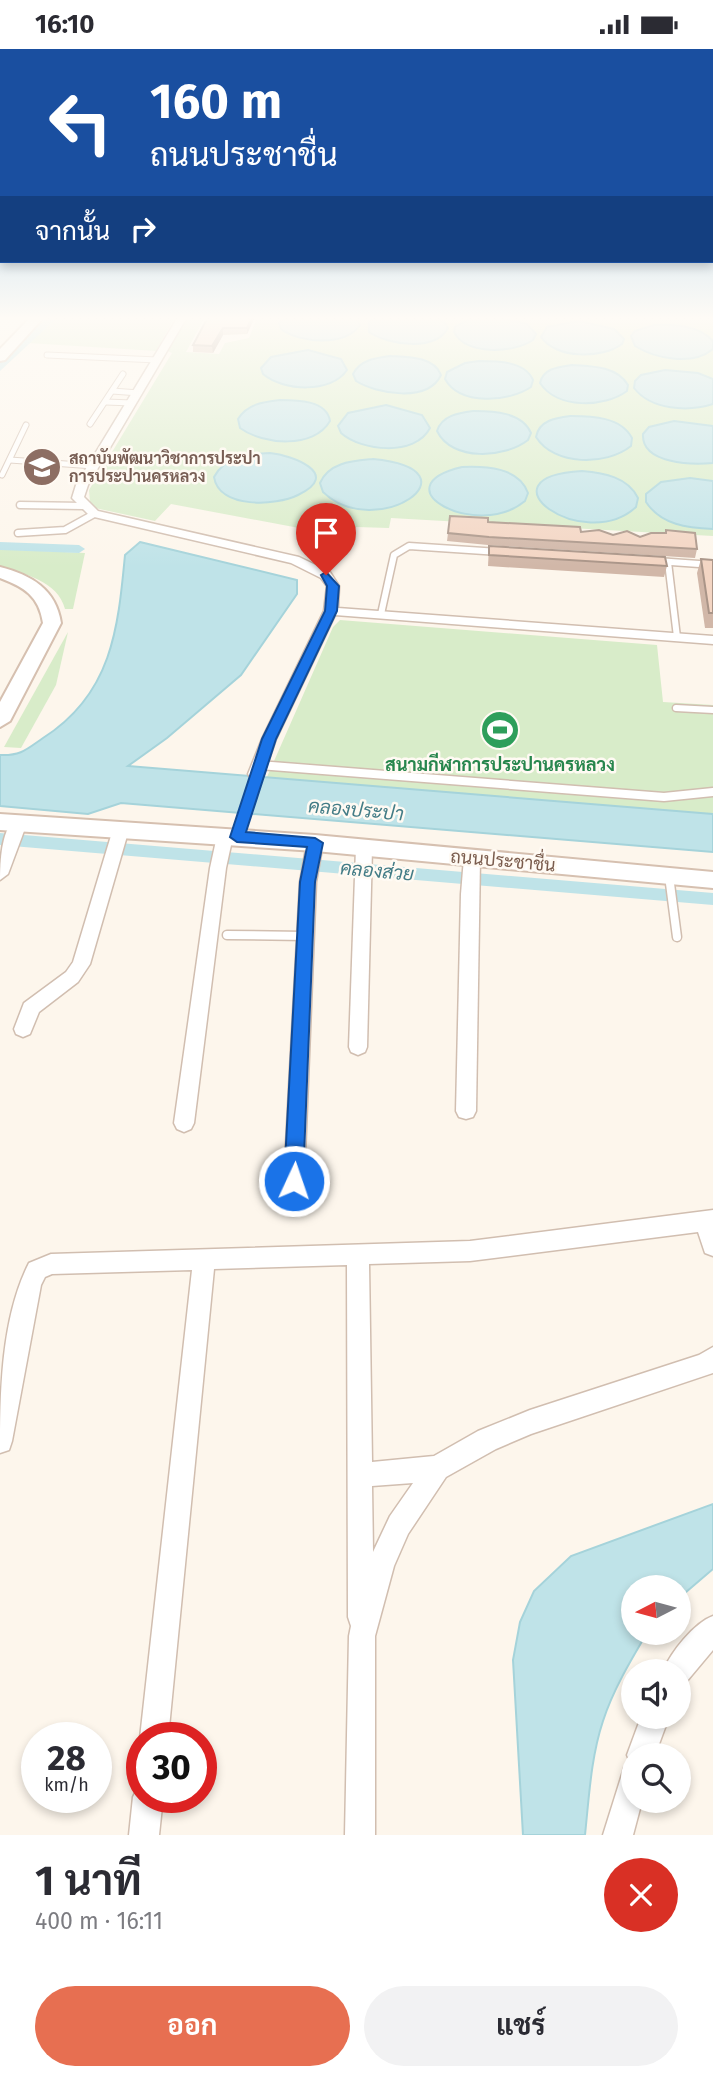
<!DOCTYPE html>
<html lang="th">
<meta charset="utf-8">
<style>
:root{--surface:#fff;--page:#f2f2f3;--text:#2b2b33;--muted:#7c7c81;--accent:#e76f51}
body{margin:0;font-family:"Fira Sans",Sarabun,sans-serif;background:var(--page);color:var(--text);height:100vh;display:flex;flex-direction:column;font-size:26px;white-space:nowrap}
*{box-sizing:border-box;margin:0}
p{font-size:23px;color:var(--muted)}
.icon{flex:none;width:38px;height:38px;fill:none;stroke:currentColor;stroke-width:2;stroke-linecap:round;stroke-linejoin:round}
.map{position:relative;height:1786px;overflow:hidden}
.sheet{display:flex;flex-direction:column;background:var(--surface);flex:1}
.sheet>*{flex:none}
.hud{position:absolute;left:0px;top:0px;width:714px;height:214px;box-shadow:0 4px 10px #0003;background:#1a4fa0;color:#fff;overflow:hidden}
.needle{width:46px;rotate:264deg}
.controls{position:absolute;left:621px;top:1526px;display:grid;gap:14px}
.controls a{display:grid;place-items:center;width:70px;height:70px;border-radius:50%;background:var(--surface);box-shadow:0 4px 10px #0003;font-size:35px}
.speed{position:absolute;left:21px;top:1673px;display:flex;gap:14px;font-size:35px;font-weight:700;text-align:center}
.speed>*{display:grid;place-content:center;width:91px;height:91px;border-radius:50%;background:var(--surface);box-shadow:0 4px 10px #0003;line-height:1}
.speed small{font-size:18px;font-weight:400}
.speed .limit{border:10px solid #d22;background:#fff;color:#111}
.pin{position:absolute;display:grid;place-items:center;width:60px;height:60px;color:#fff;margin:-72px -30px;border-radius:50% 50% 50% 0;rotate:-45deg;box-shadow:0 0 7px #0007}
.pin .icon{rotate:45deg}
.me{position:absolute;width:77px;margin:-38px;rotate:3deg;stroke-linejoin:round;filter:drop-shadow(0 0 5px #0008)}
.turn{display:flex;align-items:center;gap:24px;height:147px;padding:0 35px;font-size:32px}
.turn .icon{width:91px;height:91px;stroke-width:2.5}
.turn b{display:block;font-size:49px;line-height:60px}
.then{display:flex;align-items:center;height:66px;padding:0 35px;background:#0003;gap:14px;font-size:26px}
.round{display:grid;place-items:center;flex:none;width:74px;height:74px;border-radius:37px;background:var(--page)}
.head{display:flex;align-items:center;justify-content:space-between;height:119px;padding:0 35px}
h1{font-size:42px;font-weight:700;line-height:52px}
.cta{display:flex;gap:14px;margin-top:auto;padding:14px 35px}
.cta a{flex:1;height:80px;border-radius:42px;background:var(--accent);color:#fff;font-size:28px;font-weight:700;line-height:80px;text-align:center}
.cta a+a{background:var(--page);color:var(--text)}
.status{display:flex;justify-content:space-between;align-items:center;height:49px;padding:0 35px;background:var(--surface);direction:ltr}
.status svg{height:19px;fill:currentColor}
.map>svg:first-child{display:block}
</style>
<div class="status"><b>16:10</b><svg viewBox="0 0 49 12"><path d="M0 12V9h3v3zM5 12V6h3v6zM10 12V3h3v9zM15 12V0h3v12zM26 1h20v11H26zM47 4h2v5h-2z"/></svg></div>
<div class="map">
<svg width="713" height="1786" viewBox="0 0 713 1786">
<rect width="100%" height="100%" fill="#fdf6ec"/>
<!-- green -->
<g fill="#d8ecc9">
<path d="M57,268H173L174,270L156,302L28,294Z"/>
<path d="M188,268H205L186,303L219,305L225,294L249,289L257,268H713V487L391,469L389,479L356,478L347,488L171,455L155,472L95,459L90,453L89,441L172,304L168,302Z"/>
<path d="M0,500L85,504L73,560H65C58,532 24,525 0,517Z"/>
<path d="M340,571L657,596L663,653L713,656V765L267,728L333,578Z"/>
<path d="M68,583L56,636L21,699L4,698Z"/>
</g>
<!-- water -->
<g fill="#bfe3e8" stroke="#a5d3da" stroke-width="2">
<path d="M284,268H356L360,276C345,298 299,294 281,280L279,274Z"/>
<path d="M376,268C394,268 442,261 448,279C435,303 388,296 369,283V273Z"/>
<path d="M497,268L527,275L536,285L533,291C514,304 466,307 454,283L455,278L469,270Z"/>
<path d="M579,272L614,280L624,290L622,295C602,310 556,310 541,288L547,278Z"/>
<path d="M654,276C674,275 699,276 713,292V300C693,317 656,310 635,297L631,287L635,282Z"/>
<path d="M308,301L341,310L347,321C331,345 283,342 263,325L261,319L271,308Z"/>
<path d="M390,307C406,308 434,307 441,326C428,354 377,345 356,332L353,325C360,311 375,309 390,307Z"/>
<path d="M479,312C497,312 525,312 533,331L531,338C509,353 460,357 445,330L447,323L465,314Z"/>
<path d="M572,316C591,317 617,317 628,336L627,342C604,359 557,360 540,334C543,319 559,318 572,316Z"/>
<path d="M665,321L698,324L713,330V355C688,363 651,361 634,339L635,332L641,326Z"/>
<path d="M280,351C296,351 327,351 330,372C314,400 263,396 240,379L238,370C247,355 263,353 280,351Z"/>
<path d="M386,356L422,366L430,379C415,408 361,402 341,384L338,377L348,364Z"/>
<path d="M474,362C493,362 522,363 531,384L528,391C505,409 452,413 437,382C442,366 459,364 474,362Z"/>
<path d="M571,367C592,367 621,368 632,389L631,397C606,417 554,417 536,388C539,371 556,369 571,367Z"/>
<path d="M674,372L713,377V414C693,416 641,415 643,385L649,378Z"/>
<path d="M270,404C292,406 343,425 298,446C276,457 219,460 214,428C225,407 249,405 270,404Z"/>
<path d="M373,410C484,421 376,494 323,443L320,434C329,413 353,412 373,410Z"/>
<path d="M462,418C485,417 519,418 528,444L525,452C477,492 378,438 462,418Z"/>
<path d="M582,422C604,424 628,428 638,449L636,458C584,506 475,428 582,422Z"/>
<path d="M690,429L713,432V480C688,479 661,476 646,453V445L661,433Z"/>
<path d="M140,493L297,531V545L241,626L167,689L128,717L713,765V803L121,754L88,765L0,757V706C21,707 27,700 43,689C112,645 118,580 125,506Z"/>
<path d="M713,1455V1520L679,1549V1538H634V1584H647C631,1611 613,1641 603,1672C591,1708 589,1748 585,1786H523L513,1611L520,1573L534,1542L571,1507Z"/>
</g>
<g fill="none" stroke-linecap="round" stroke-linejoin="round">
<!-- canal -->
<g fill="#bfe3e8" fill-rule="evenodd">
<path d="M48,268H58L0,322V313L18,293Z"/>
<path d="M0,493L79,496L85,500L79,504L0,501Z"/>
<path d="M0,784L713,844V856L0,796Z"/>
</g>
<defs>
<g id="lane-far2">
<path d="M47,306L157,311"/>
<path d="M112,342L139,344"/>
<path d="M106,353L132,354"/>
<path d="M90,375L123,325"/>
<path d="M10,411L94,417"/>
<path d="M2,426L26,376"/>
</g>
<g id="lane-far1">
<path d="M20,456L83,457"/>
<path d="M18,484L65,481L94,465"/>
<path d="M657,512L713,516"/>
<path d="M668,513L677,588"/>
<path d="M381,565L394,506L409,497L499,503"/>
<path d="M676,659L713,661"/>
</g>
<g id="lane">
<path d="M259,716L664,748L713,743"/>
<path d="M237,788L256,725"/>
<path d="M669,827L677,888"/>
<path d="M227,886L305,887"/>
</g>
<g id="street">
<path d="M178,268H187L88,436L84,448L98,462L299,508L330,523L339,537L338,559L713,587V595L335,566L276,690L264,725L256,730L251,729L248,725L262,690L324,562L327,537L321,529L291,514L90,467L72,449L76,436Z"/>
<path d="M19,769L27,774L8,825L0,831C0,815 1,774 19,769Z"/>
<path d="M121,775L129,780L90,915L78,933L39,963L30,985L23,988L16,985L14,980L24,954L66,923L73,913L113,780Z"/>
<path d="M225,781L233,787L226,819L194,1074L191,1080L184,1083L177,1080L174,1074L210,819L217,787Z"/>
<path d="M315,788L323,794L316,833L304,1132L301,1139L294,1141L287,1139L284,1132L300,833L307,794Z"/>
<path d="M364,793L372,799L367,998L365,1003L358,1006L351,1003L349,998L356,799Z"/>
<path d="M472,803L480,809L476,1062L473,1068L466,1070L459,1068L456,1062L461,845L464,809Z"/>
<path d="M713,1161V1207L705,1204L698,1183L470,1212L369,1215L372,1413L434,1407L478,1382L530,1361L699,1306L713,1298V1324L531,1385L496,1400L446,1428L408,1485L394,1517L375,1587V1786H345L349,1587L351,1577L348,1568L347,1216L214,1220L168,1689H142V1694L140,1689L192,1221L52,1225L45,1228L41,1236L12,1392L9,1401L0,1404C0,1343 1,1269 29,1214L51,1205L470,1192ZM413,1434L390,1467L373,1503L372,1437Z"/>
<path d="M713,1567V1601L687,1632L679,1635V1622H663C671,1603 694,1574 713,1567Z"/>
<path d="M641,1668H669L655,1706H634V1752H642L633,1786H603L624,1719L631,1716L627,1706Z"/>
<path d="M142,1736V1748H163L159,1786H129L133,1748L138,1738Z"/>
</g>
<g id="secondary">
<path d="M31,268H44L5,311L0,312V300Z"/>
<path d="M0,518C31,526 56,540 61,574L10,672L0,678V653L43,574C39,547 24,538 0,529Z"/>
<path d="M0,765L315,786L713,823V839L315,802L0,781Z"/>
</g>
</defs>
<!-- lane-far2 casing -->
<use href="#lane-far2" stroke="#d1beb0" stroke-width="7"/>
<!-- lane-far1 casing -->
<use href="#lane-far1" stroke="#d1beb0" stroke-width="9"/>
<!-- lane casing -->
<use href="#lane" stroke="#d1beb0" stroke-width="11"/>
<!-- street casing -->
<use href="#street" stroke="#d1beb0" stroke-width="3"/>
<!-- secondary casing -->
<use href="#secondary" stroke="#d6c0b0" stroke-width="4"/>
<!-- lane-far2 -->
<use href="#lane-far2" stroke="#fff" stroke-width="5"/>
<!-- lane-far1 -->
<use href="#lane-far1" stroke="#fff" stroke-width="6"/>
<!-- lane -->
<use href="#lane" stroke="#fff" stroke-width="8"/>
<!-- street -->
<use href="#street" fill="#fff" fill-rule="evenodd"/>
<!-- secondary -->
<use href="#secondary" fill="#fff" fill-rule="evenodd"/>
</g>
<!-- wall -->
<g fill="#d1b7a8">
<path d="M208,268H255L247,285L223,286L213,304L193,303V296Z"/>
<path d="M488,473L640,488L665,484L666,481L697,500L695,509L488,496L447,492L448,484Z"/>
<path d="M489,497L667,517L664,528L488,517Z"/>
<path d="M701,510L713,511V579H705L697,524Z"/>
</g>
<!-- shaded-wall -->
<g fill="#aa9588">
<path d="M252,268H255L247,285V279Z"/>
<path d="M223,279V286L213,304L212,297Z"/>
</g>
<!-- building -->
<g fill="#f3d5c3" stroke="#aa9588" stroke-width="2">
<path d="M208,268H252L247,279H223L212,297L193,296Z"/>
<path d="M450,467L488,469V473L580,478L581,483L599,481L613,486L627,482L640,488L651,484H666V481L695,484L697,500L489,488L448,484Z"/>
<path d="M489,497L665,508L667,517L489,506Z"/>
<path d="M701,510L713,511V564H709Z"/>
</g>
<!-- sky -->
<linearGradient id="sky" x2="0" y2="1"><stop stop-color="#97c7e8"/><stop offset="0.52" stop-color="#fefbf6"/><stop offset="1" stop-color="#fefbf6" stop-opacity="0"/></linearGradient>
<rect width="713" height="518" fill="url(#sky)"/>
<!-- route -->
<path fill="#1a73e8" stroke="#114b97" stroke-width="2" d="M326,523L339,537L337,562L276,690L246,783L315,789L323,794L315,833L303,1132L300,1138L294,1141L287,1138L284,1132L300,833L307,798L237,793L230,788L262,690L325,562L327,537L321,526Z"/>
<!-- icons -->
<defs>
<symbol id="school-disc" viewBox="-11 -11 22 22"><circle r="9.5" fill="#8d6e63" stroke="#fffaf3"/><path d="M0-5L7-2L0 1L-7-2ZM-4 1L0 2.5L4 1V4Q0 6-4 4Z" fill="#fff"/></symbol>
<symbol id="stadium-disc" viewBox="-11 -11 22 22"><circle r="9.5" fill="#2e9e5b" stroke="#fffaf3"/><path d="M0-5a6.5 5 0 1 0 0 10a6.5 5 0 1 0 0-10ZM-3.5-1.8h7v3.6h-7Z" fill="#fff"/></symbol>
</defs>
<g fill-rule="evenodd">
<use href="#school-disc" x="20" y="396" width="44" height="44"/>
<use href="#stadium-disc" x="478" y="659" width="44" height="44"/>
</g>
<g text-anchor="middle" dominant-baseline="central" stroke-width="5" stroke-linejoin="round" paint-order="stroke">
<!-- far-education labels -->
<g font-size="16" font-weight="bold" fill="#785e54" stroke="#fffaf3" text-anchor="start">
<text x="69" y="409">สถาบันพัฒนาวิชาการประปา<tspan x="69" dy="18">การประปานครหลวง</tspan></text>
</g>
<!-- leisure labels -->
<g font-size="18" font-weight="bold" fill="#27864d" stroke="#fffaf3">
<text x="500" y="716">สนามกีฬาการประปานครหลวง</text>
</g>
<!-- street labels -->
<g font-size="18" fill="#7a5c4d" stroke="#fffaf3">
<text transform="translate(503 812) rotate(5)">ถนนประชาชื่น</text>
</g>
<!-- water labels -->
<g font-size="19" font-style="italic" fill="#437c86" stroke="#fffaf3">
<text transform="translate(356 761) rotate(5)">คลองประปา</text>
<text transform="translate(377 822) rotate(5)">คลองส่วย</text>
</g>
</g>
</svg>
<div class="controls">
<a><svg class="needle" viewBox="-14 -14 28 28"><path d="M0-13l5 13h-10z" fill="#e53935"/><path d="M0 13l5-13h-10z" fill="#7c7c81"/></svg></a>
<a><svg class="icon" aria-label="sound" viewBox="0 0 24 24"><path d="M4 9h4l5-4v14l-5-4H4zM17 9q2 3 0 6"/></svg></a>
<a><svg class="icon" aria-label="search" viewBox="0 0 24 24"><circle cx="10" cy="10" r="6"/><path d="M15 15l6 6"/></svg></a>
</div>
<div class="speed"><div>28<small>km/h</small></div><div class="limit">30</div></div>
<div class="pin" style="left:326px;top:526px;background:#d93025"><svg class="icon" aria-label="arrive" viewBox="0 0 24 24"><path d="M6 21V4h12l-3 4 3 4H6"/></svg></div>
<svg class="me" style="left:294px;top:1132px" viewBox="-20 -20 40 40"><circle r="17" fill="#1a73e8" stroke="#fff" stroke-width="3"/><path d="M0-11L8 9 0 5-8 9z" fill="#fff"/></svg>
<div class="hud">
<div class="turn"><svg class="icon" aria-label="left" viewBox="0 0 24 24"><path d="M17 20v-9H6M10 6l-5 5 5 5"/></svg><div><b>160 m</b>ถนนประชาชื่น</div></div>
<div class="then">จากนั้น<svg class="icon" aria-label="right" viewBox="0 0 24 24"><path d="M7 20v-9h11M14 6l5 5-5 5"/></svg></div>
</div>
</div>
<section class="sheet">
<div class="head"><div><h1>1 นาที</h1><p>400 m · 16:11</p></div><a class="round" style="background:#d93025;color:#fff"><svg class="icon" aria-label="close" viewBox="0 0 24 24"><path d="M6 6l12 12M18 6L6 18"/></svg></a></div>
<div class="cta"><a>ออก</a><a>แชร์</a></div>
</section>
